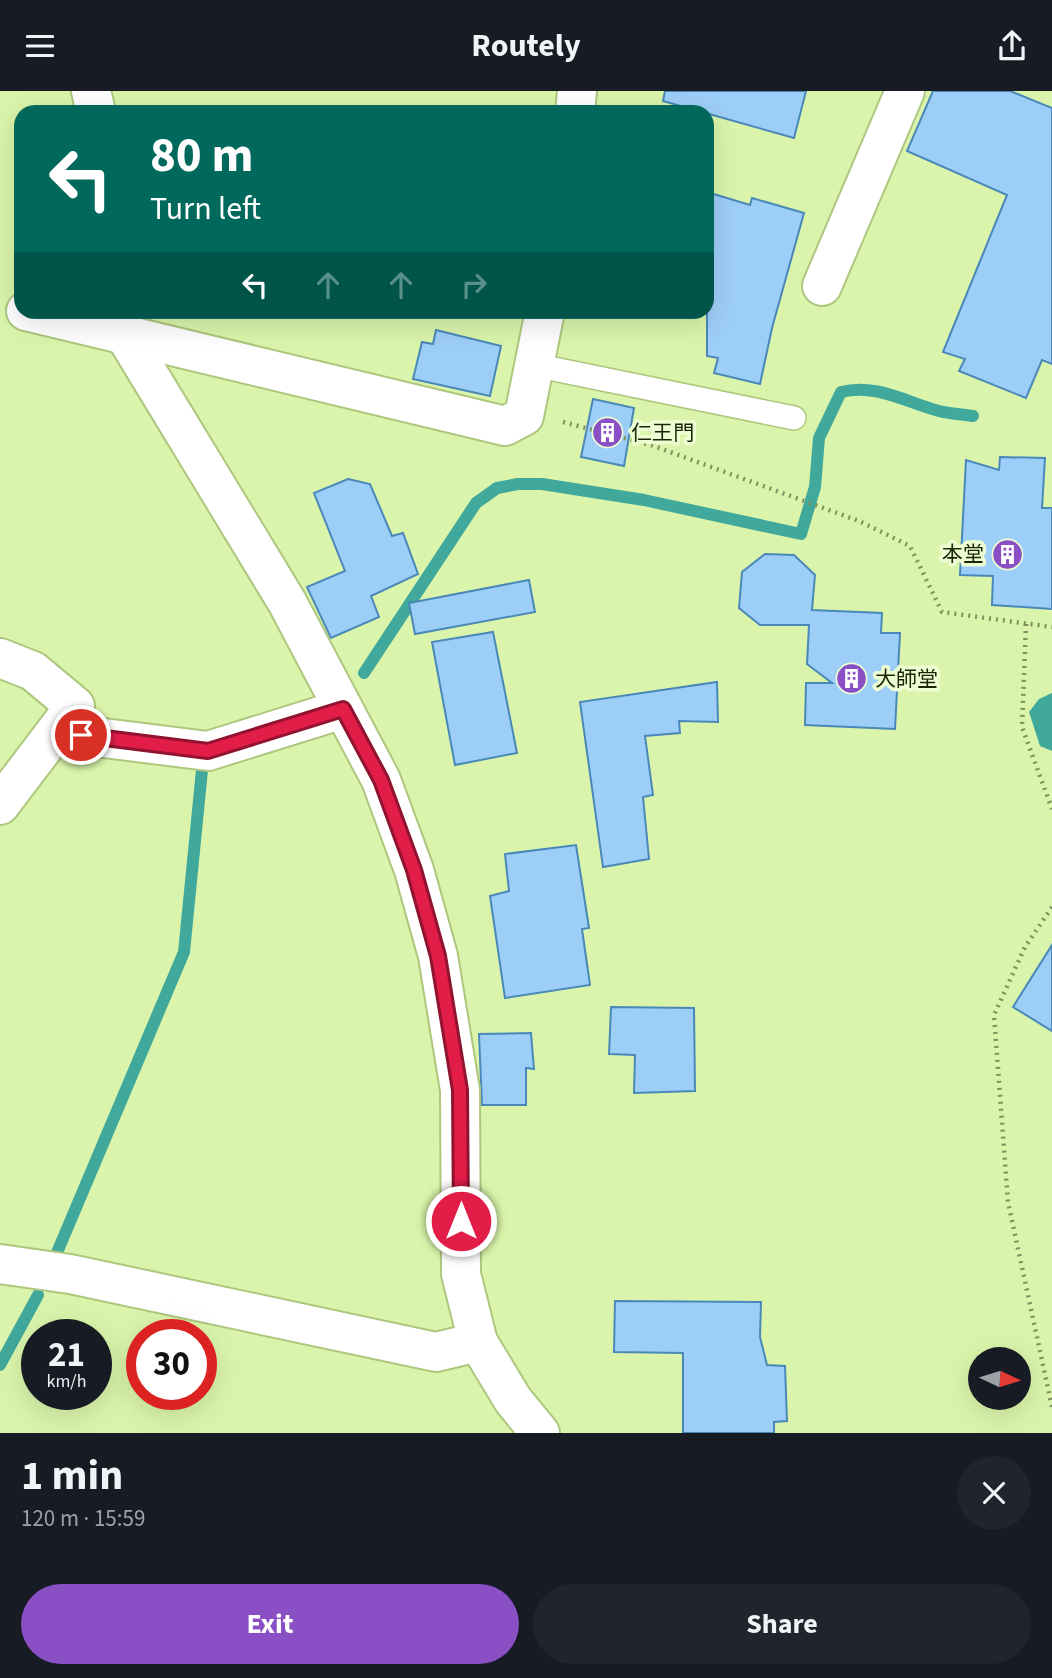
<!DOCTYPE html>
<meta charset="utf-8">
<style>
:root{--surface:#171b24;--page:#20242c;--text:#f1f3f6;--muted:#9ea1a6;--accent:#8a4fc5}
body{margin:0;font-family:"Source Sans 3","Noto Sans JP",sans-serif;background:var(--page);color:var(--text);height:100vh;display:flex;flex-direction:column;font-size:26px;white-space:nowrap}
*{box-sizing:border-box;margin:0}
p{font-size:23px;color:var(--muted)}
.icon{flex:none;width:38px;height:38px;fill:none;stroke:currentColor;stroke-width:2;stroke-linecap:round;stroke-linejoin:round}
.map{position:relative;height:1342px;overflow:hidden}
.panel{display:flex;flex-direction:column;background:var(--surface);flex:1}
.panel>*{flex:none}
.banner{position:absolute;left:14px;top:14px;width:700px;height:214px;border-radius:21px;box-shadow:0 7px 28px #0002;background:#00695c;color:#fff;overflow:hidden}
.needle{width:46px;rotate:94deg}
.buttons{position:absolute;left:968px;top:1256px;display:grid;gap:14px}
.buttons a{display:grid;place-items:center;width:63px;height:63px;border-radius:50%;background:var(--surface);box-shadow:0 7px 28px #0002;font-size:35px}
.speed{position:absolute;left:21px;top:1228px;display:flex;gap:14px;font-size:35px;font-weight:700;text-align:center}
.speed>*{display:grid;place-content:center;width:91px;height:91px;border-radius:50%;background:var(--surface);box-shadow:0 7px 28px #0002;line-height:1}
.speed small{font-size:18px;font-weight:400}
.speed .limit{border:10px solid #d22;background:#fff;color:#111}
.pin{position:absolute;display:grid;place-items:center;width:60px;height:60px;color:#fff;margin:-30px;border:4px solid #fff;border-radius:50%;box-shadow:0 2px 7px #0007}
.me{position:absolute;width:77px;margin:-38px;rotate:0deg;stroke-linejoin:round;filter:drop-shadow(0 0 5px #0008)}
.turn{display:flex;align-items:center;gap:24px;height:147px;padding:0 21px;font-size:32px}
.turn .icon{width:91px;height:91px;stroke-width:2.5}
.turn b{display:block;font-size:49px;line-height:60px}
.lanes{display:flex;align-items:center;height:66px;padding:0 21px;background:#0003;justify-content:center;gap:35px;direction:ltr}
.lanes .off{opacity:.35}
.round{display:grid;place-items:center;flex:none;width:74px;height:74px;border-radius:37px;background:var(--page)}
.overview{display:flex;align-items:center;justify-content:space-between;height:119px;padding:0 21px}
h1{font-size:42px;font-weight:700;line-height:52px}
.action{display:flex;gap:14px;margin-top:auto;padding:14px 21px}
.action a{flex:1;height:80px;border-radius:42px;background:var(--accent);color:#fff;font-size:28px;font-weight:700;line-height:80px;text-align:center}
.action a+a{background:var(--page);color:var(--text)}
header{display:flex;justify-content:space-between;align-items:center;height:91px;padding:0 21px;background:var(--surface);font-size:32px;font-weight:700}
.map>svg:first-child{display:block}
</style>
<header><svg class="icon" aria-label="menu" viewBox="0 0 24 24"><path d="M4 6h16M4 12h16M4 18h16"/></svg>Routely<svg class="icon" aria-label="share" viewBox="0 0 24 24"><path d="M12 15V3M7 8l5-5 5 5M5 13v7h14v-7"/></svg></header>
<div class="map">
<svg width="1052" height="1342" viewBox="0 0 1052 1342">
<rect width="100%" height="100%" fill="#daf5ab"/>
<!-- water -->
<path fill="#41a89c" d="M1052,602V660L1040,655L1029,621L1039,608Z"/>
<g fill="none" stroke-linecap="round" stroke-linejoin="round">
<!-- stream -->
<g stroke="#41a89c" stroke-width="12">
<path d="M364,582L476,412L497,397L518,393H542L644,409L801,443L815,396L819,347L841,301C875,292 906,311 939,320C950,323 962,323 973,325"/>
<path d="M56,1164L184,861L202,679"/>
<path d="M0,1274L38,1204"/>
</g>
</g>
<!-- building -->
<g fill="#9dcef8" stroke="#4a88b9" stroke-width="2">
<path d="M665,0H806L794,47L663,10Z"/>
<path d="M933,0H1010L1052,17V273L1042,269L1026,307L959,280L965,268L943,261L1007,104L907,60Z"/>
<path d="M707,101L750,114L752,107L804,122L772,237L760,293L714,282L718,267L707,265Z"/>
<path d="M436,239L501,255L490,305L413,288L422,251L433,253Z"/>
<path d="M593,308L634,317L624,375L581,366Z"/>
<path d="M1000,366L1045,367L1042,417H1052V518L992,514L993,485L960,484L966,369L999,379Z"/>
<path d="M348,388L370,393L392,445L403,442L418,483L371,505L379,526L331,547L307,496L345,480L314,402Z"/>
<path d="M765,463L794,464L815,484L812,519L882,522L881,542H900L895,638L805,634L806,592H832L807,573L809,534H760L739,517L742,481Z"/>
<path d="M529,489L535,521L415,543L409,512Z"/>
<path d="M493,541L517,662L455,674L432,551Z"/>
<path d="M717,591L718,631L679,630L680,642L645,645L653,704L643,706L649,768L603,776L580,611Z"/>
<path d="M576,754L589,837L582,838L590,894L505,907L490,805L509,800L505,763Z"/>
<path d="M1052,854V940L1013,916Z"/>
<path d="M611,916L694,917L695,1000L634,1002L635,964L609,963Z"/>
<path d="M531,942L534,978L526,977V1014H482L479,943Z"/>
<path d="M615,1210L761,1211L760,1246L767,1274L785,1275L787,1330L774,1331V1342H683V1262L614,1261Z"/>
</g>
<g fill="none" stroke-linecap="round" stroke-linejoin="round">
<defs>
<path id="service" d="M534,274L794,327"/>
<g id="minor">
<path d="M91,0L96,21"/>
<path d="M575,21L577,0"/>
<path d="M822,195L905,0"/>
<path d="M26,220L505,335L524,325L545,220"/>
<path d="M122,220L126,246L287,511L381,689L414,779L438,865L460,999L461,1183L478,1251L513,1309L540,1342"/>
<path d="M0,567L33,580L75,615L0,714"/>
<path d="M56,641L208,660L343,618"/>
<path d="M0,1173L70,1183L436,1261L478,1251"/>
</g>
</defs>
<!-- service casing -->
<use href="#service" stroke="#aec77f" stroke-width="26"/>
<!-- minor casing -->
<use href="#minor" stroke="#aec77f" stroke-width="42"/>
<!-- path -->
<g stroke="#7f925d" stroke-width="4.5" stroke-dasharray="2 5" stroke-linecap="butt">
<path d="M563,331L651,354L859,430L910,455L942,521L1052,536"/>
<path d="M1026,533L1022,636L1052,718"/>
<path d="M1052,816L1025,856L994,924L1008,1111L1052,1316"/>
</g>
<!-- service -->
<use href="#service" stroke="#fff" stroke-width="23"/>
<!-- minor -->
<use href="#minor" stroke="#fff" stroke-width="38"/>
</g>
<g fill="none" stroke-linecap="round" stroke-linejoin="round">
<defs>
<path id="route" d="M81,644L208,660L343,618L381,689L414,779L438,865L460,999L461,1130"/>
</defs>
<!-- route casing -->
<use href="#route" stroke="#92132f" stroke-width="18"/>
<!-- route -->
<use href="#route" stroke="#e11d48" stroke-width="12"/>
</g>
<!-- icons -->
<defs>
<symbol id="building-disc" viewBox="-11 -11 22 22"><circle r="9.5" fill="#8a4fc5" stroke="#edfed2"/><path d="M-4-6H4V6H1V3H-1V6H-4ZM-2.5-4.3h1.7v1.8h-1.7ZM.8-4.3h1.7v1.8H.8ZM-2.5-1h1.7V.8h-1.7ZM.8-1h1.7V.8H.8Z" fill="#fff"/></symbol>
</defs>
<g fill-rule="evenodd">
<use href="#building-disc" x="590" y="324" width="35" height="35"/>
<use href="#building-disc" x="990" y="446" width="35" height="35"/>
<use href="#building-disc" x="834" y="570" width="35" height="35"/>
</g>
<g text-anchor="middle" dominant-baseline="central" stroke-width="7" stroke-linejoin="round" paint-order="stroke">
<!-- poi labels -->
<g font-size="21" fill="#1b2407" stroke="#edfed2" text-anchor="start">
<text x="631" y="342">仁王門</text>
<text x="984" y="463" text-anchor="end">本堂</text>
<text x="875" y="588">大師堂</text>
</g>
</g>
</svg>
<div class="buttons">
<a><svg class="needle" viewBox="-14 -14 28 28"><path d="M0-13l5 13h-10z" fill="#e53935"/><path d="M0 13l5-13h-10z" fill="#9ea1a6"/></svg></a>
</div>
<div class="speed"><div>21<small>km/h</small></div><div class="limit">30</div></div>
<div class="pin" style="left:81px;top:644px;background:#d93025"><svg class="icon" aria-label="arrive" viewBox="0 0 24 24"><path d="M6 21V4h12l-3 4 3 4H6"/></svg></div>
<svg class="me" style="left:461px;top:1130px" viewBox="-20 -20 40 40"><circle r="17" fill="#e11d48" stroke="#fff" stroke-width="3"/><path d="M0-11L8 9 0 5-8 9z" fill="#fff"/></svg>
<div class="banner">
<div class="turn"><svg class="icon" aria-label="left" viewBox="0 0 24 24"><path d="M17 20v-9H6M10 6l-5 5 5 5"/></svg><div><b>80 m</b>Turn left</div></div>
<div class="lanes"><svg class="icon" aria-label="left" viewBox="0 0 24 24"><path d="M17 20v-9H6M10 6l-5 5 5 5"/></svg><svg class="icon off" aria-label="ahead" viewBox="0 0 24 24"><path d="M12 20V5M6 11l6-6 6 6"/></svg><svg class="icon off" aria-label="ahead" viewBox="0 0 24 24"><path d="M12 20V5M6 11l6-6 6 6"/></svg><svg class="icon off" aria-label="right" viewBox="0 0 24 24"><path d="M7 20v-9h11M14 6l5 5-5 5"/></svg></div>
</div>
</div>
<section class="panel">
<div class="overview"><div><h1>1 min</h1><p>120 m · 15:59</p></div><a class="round"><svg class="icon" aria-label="close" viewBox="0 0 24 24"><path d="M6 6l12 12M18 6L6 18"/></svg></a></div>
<div class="action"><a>Exit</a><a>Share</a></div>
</section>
